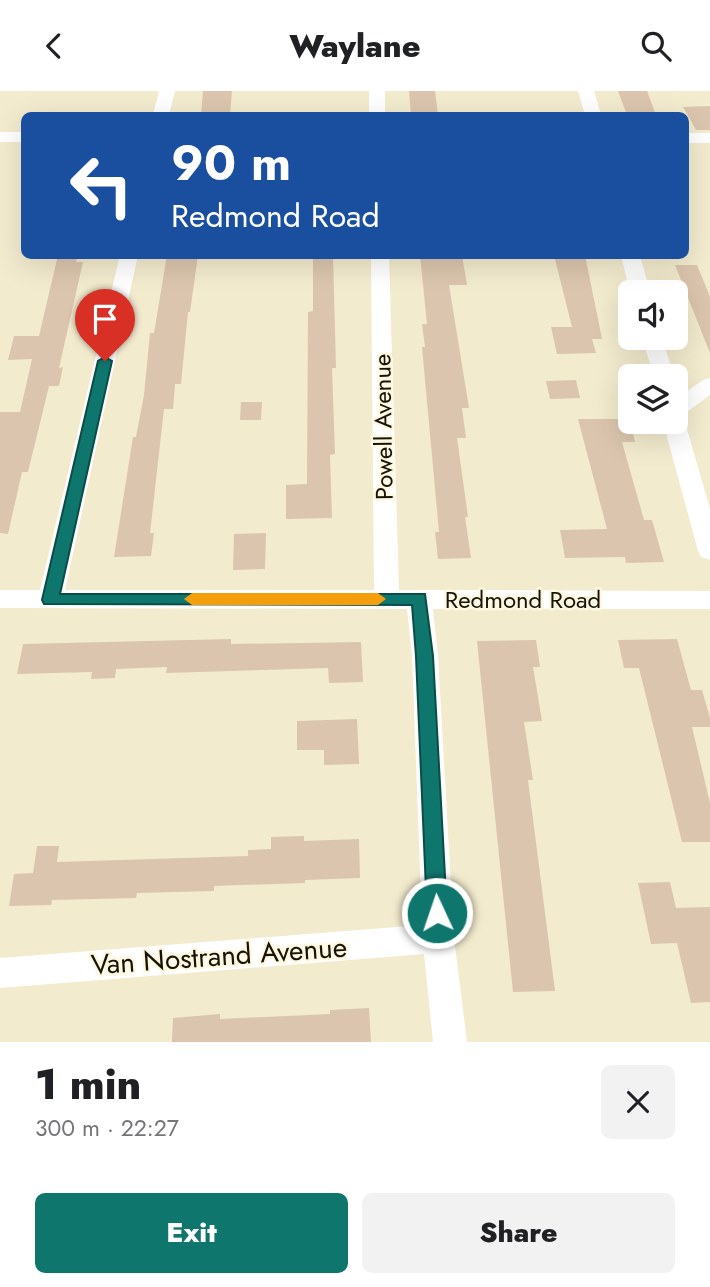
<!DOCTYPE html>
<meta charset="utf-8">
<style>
:root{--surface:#fff;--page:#f2f2f2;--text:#202124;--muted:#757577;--accent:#0f766e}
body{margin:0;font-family:Jost,sans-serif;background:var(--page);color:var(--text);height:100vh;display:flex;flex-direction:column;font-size:26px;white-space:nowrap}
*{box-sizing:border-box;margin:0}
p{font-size:23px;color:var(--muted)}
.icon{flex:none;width:38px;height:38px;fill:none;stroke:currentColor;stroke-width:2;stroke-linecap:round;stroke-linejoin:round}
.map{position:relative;height:951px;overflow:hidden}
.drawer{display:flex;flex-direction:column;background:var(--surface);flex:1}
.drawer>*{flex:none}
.guide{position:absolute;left:21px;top:21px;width:668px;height:147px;border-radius:10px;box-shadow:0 7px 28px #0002;background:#1a4fa0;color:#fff;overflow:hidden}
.fabs{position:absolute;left:618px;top:189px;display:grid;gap:14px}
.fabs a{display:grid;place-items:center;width:70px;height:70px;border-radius:10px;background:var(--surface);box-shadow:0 7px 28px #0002;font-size:35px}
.pin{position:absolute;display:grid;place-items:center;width:60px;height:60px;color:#fff;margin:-72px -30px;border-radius:50% 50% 50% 0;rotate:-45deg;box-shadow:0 0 7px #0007}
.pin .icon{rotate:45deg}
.me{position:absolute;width:77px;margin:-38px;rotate:357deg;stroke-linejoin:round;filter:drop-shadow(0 0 5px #0008)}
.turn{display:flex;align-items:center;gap:24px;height:147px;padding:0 35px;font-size:32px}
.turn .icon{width:91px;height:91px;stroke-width:2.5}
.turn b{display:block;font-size:49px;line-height:60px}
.round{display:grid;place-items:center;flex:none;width:74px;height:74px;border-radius:10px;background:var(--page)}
.summary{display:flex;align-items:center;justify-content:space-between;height:119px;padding:0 35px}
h1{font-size:42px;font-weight:800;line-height:52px}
.cta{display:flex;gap:14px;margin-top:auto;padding:14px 35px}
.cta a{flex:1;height:80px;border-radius:10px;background:var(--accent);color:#fff;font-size:28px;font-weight:800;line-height:80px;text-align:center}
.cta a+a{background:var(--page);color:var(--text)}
header{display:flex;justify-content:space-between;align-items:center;height:91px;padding:0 35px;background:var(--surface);font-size:32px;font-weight:800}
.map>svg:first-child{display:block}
</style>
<header><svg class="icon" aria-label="back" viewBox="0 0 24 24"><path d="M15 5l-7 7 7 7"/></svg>Waylane<svg class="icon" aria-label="search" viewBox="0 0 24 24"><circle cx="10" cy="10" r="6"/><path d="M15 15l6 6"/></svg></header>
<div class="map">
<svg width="710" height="951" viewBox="0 0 710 951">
<rect width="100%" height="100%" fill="#f3ebce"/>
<!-- building -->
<g fill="#dbc5ae">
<path d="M203,0H232L230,24H201Z"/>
<path d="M409,0H435L438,24H411Z"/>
<path d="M618,0H647L656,24H627Z"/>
<path d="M710,15V39H696L683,16Z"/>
<path d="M58,164H78L76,171H83L59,277L63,276L59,295H49L28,381H22L8,443L0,442V321H20L32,268L8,269L14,245H39Z"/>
<path d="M167,164H198L190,221H188L181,293H175L173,318H164L150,442H154L151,465L114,466L133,346H136L144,304L150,242H154Z"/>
<path d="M313,164H333L336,277H332L335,363L330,364L332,427L286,428V394L307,393L308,221L313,220Z"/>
<path d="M420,164H462L467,194H449L469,317H462L466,347H457L468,426H465L471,467L438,468L435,441H439L422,256H425L422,233H427Z"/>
<path d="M554,164H585L602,248H592L596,262L557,263L551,236H572Z"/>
<path d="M675,174H697L710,206V262Z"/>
<path d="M576,289L580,307L550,308L546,290Z"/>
<path d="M241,311H262L261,329H240Z"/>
<path d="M578,328H630L635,351H622L644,429H652L664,471L626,472L625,466L565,467L560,439L607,438Z"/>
<path d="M266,442L265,478L233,479L234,443Z"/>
<path d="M231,548V553L361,551L363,591L329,592L328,577L166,582L167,576L116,578L115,587L91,588L92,581L17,583L23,553Z"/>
<path d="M677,548L691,599H702L710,627V636H692L710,712V751H682L639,577H624L618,549Z"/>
<path d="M536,549L540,576H533L542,630L524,631L533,689H528L555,900L513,901L477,550Z"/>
<path d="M357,628L359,673L324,674V659H297V630Z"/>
<path d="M304,745V750L359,748L360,787L305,789V792L214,795V800L137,802L136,807L52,809L51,814L9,815L14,783L33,782L37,755H59L57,771L248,765V759L271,758V746Z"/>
<path d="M670,791L676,817L710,816V911L691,912L677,852L651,853L638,792Z"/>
<path d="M369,917L371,951H172L173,927L220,923V928L330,923V919Z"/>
</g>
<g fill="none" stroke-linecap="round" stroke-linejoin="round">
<!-- minor -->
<g fill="#fff" fill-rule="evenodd">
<path d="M159,0H175L169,24H153Z"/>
<rect x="369" y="0" width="16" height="24"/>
<path d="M578,0H594L601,24H585Z"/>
<rect x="0" y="41" width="24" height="10"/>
<rect x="686" y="42" width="24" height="10"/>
<path d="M120,164H138L65,499H374L371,164H389L399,499L710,500V518H433L438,565L454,847L467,951H433L424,863L0,897V867L422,834L412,565L407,518L0,517V499H40Z"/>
<path d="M621,164H640L650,201H630Z"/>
<path d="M642,247H662L674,285H654Z"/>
<path d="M710,287V304L684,323L677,325L685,331L710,418V469L701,466L698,460L663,331H676V308L703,289Z"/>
</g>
</g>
<!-- route -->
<path fill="#0f766e" stroke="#0a4d48" stroke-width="2" d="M105,266L112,270L60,503H425L433,565L447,822L444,828L437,831L430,828L427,822L416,565L412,514L44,513L42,509L98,270Z"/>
<!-- slow -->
<path fill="#f59e0b" d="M192,502H378L386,508L378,514H192L184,508Z"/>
<g text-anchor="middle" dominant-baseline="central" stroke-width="5" stroke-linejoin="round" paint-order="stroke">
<!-- street labels -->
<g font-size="24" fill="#161309" stroke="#fef8e1">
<text transform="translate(383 336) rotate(-91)">Powell Avenue</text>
<text x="523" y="508">Redmond Road</text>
</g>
<!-- near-street labels -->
<g font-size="28" fill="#161309" stroke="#fef8e1">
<text transform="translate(219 865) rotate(-4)">Van Nostrand Avenue</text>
</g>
</g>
</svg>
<div class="fabs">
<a><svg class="icon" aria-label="sound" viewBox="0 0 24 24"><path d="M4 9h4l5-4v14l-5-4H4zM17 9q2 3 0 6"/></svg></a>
<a><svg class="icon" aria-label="layers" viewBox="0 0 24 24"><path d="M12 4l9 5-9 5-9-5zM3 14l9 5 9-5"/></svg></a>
</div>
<div class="pin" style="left:105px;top:270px;background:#d93025"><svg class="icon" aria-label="arrive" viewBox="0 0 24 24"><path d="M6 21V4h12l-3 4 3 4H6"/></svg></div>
<svg class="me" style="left:437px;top:822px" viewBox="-20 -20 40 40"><circle r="17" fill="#0f766e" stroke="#fff" stroke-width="3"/><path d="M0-11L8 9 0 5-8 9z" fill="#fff"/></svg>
<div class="guide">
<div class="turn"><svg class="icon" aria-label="left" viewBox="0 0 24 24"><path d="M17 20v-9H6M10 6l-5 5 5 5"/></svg><div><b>90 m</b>Redmond Road</div></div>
</div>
</div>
<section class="drawer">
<div class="summary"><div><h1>1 min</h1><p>300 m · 22:27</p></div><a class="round"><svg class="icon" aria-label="close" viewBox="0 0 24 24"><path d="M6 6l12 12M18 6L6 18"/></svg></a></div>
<div class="cta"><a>Exit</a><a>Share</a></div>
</section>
